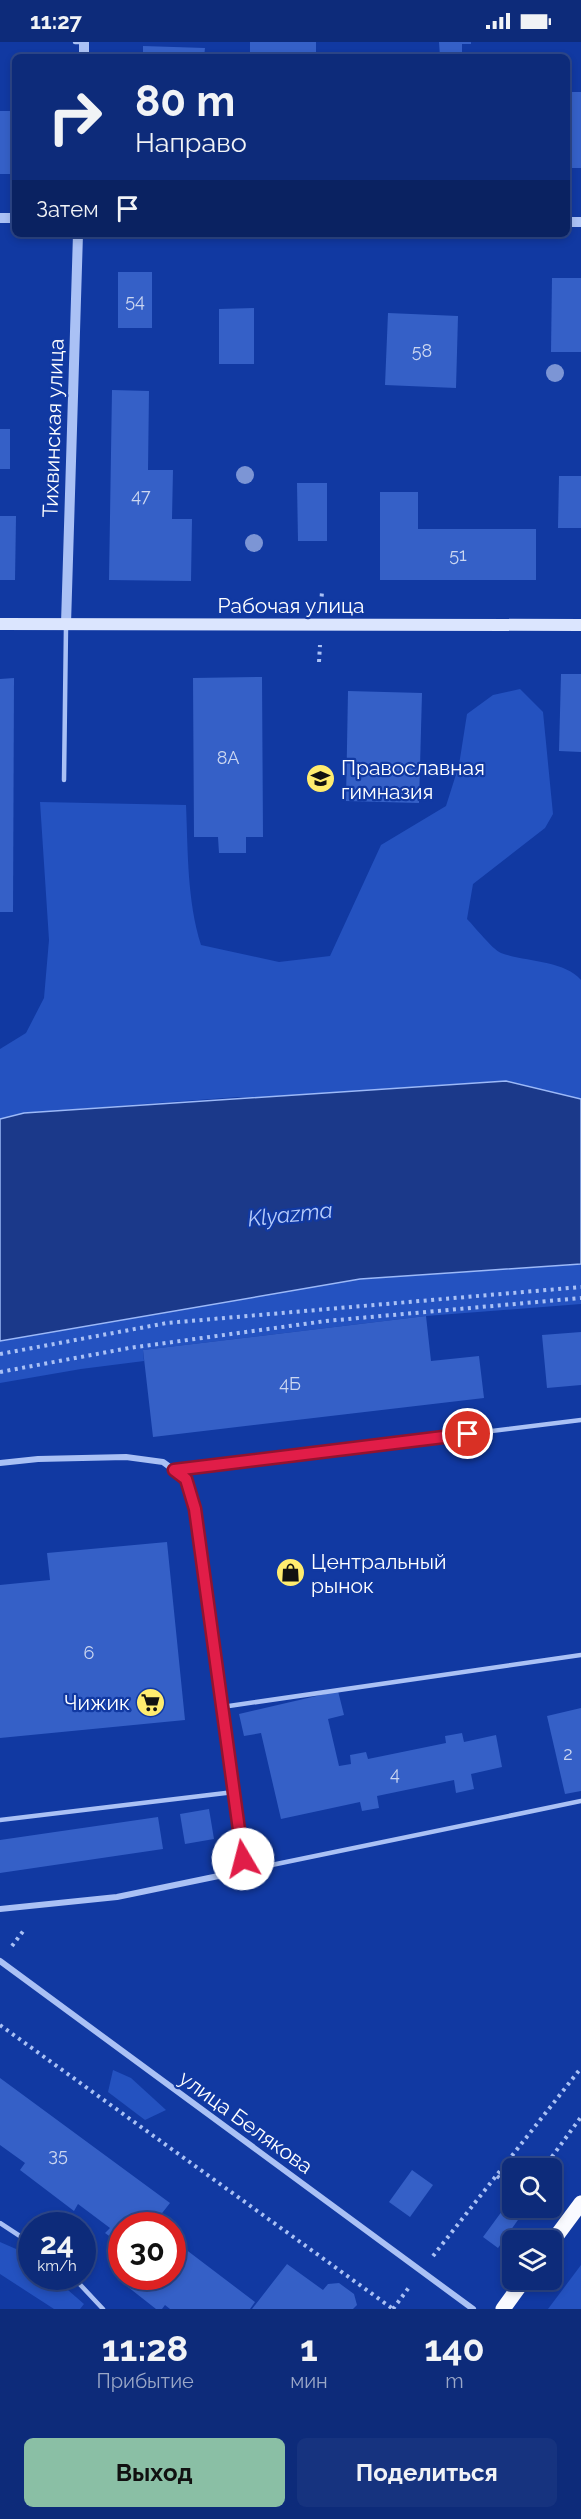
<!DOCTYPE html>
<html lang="ru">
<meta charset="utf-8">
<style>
:root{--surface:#0d2b7a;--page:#16337f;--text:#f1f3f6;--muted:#9aa7c7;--line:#2d478b;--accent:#8abfa5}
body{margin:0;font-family:Raleway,sans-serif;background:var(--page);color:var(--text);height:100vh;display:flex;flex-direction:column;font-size:22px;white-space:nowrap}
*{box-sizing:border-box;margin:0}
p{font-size:20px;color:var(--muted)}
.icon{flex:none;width:33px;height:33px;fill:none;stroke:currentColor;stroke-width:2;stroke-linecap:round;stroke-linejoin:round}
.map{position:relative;height:2267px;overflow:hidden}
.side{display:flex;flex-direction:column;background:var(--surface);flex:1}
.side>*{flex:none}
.guide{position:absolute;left:12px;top:12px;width:558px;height:183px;border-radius:9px;box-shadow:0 3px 9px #0003,0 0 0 2px var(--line);background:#0d2b7a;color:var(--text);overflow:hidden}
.fabs{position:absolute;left:502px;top:2116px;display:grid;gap:12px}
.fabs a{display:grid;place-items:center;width:60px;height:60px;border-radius:9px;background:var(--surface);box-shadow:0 3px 9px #0003,0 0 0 2px var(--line);font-size:30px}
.speed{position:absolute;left:18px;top:2170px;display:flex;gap:12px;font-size:30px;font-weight:700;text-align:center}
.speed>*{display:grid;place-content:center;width:78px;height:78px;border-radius:50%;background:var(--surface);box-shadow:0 3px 9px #0003,0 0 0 2px var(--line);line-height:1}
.speed small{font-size:15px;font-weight:400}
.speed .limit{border:9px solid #d22;background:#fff;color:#111}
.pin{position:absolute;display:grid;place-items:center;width:51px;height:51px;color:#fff;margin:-26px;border:3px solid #fff;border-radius:50%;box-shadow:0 2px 6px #0007}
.me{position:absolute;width:66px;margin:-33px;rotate:352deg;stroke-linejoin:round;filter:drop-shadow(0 0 4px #0008)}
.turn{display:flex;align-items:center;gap:21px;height:126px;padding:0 24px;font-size:27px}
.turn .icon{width:78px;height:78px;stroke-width:2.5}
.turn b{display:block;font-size:42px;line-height:51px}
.then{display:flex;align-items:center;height:57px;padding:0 24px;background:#0003;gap:12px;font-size:22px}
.eta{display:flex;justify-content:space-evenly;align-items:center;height:102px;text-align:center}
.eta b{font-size:36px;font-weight:700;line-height:42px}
.cta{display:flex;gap:12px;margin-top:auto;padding:12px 24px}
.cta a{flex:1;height:69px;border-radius:9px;background:var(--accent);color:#111;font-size:24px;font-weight:700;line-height:69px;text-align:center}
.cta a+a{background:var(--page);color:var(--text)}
.status{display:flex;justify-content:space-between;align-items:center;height:42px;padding:0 30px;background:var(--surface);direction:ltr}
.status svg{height:16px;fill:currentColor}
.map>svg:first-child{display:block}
</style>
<div class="status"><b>11:27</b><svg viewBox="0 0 49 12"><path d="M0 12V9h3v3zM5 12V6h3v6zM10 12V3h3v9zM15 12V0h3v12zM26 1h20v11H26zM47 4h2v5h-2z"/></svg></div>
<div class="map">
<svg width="581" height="2267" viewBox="0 0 581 2267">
<rect width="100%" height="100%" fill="#1139a2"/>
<!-- green -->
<g fill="#2452c0">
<path d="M520,647L543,670L553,772L545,786L473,842L467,877C475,885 492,907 501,911C525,920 564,918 581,938V1057L238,1055L24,1071L0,1077V1007L26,991L44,956L49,898L40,760L186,763C188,810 187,858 201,903L279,920L330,914L381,803L446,764L459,723L467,672L493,653Z"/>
<path d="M581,1222V1262L426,1274L143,1308L144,1319L81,1327L0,1341V1299L360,1237Z"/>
<path d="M113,2028L131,2036L166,2068L145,2078L108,2050Z"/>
<path d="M0,2200L23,2210L31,2217L32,2235H53L84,2262L80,2267H54L0,2232Z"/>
<path d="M581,2223V2267H548Z"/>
</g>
<!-- water -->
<path fill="#1b398a" stroke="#9cb9f8" stroke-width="1.5" d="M506,1039L581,1057V1222L360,1237L0,1299V1077L24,1071Z"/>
<!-- building -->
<g fill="#3560c7">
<rect x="250" y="0" width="66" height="15"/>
<path d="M439,0H471V2H462V15H440Z"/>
<path d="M143,4L205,6L204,15H143Z"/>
<rect x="567" y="50" width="14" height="76"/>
<rect x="0" y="69" width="15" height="63"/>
<rect x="118" y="230" width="34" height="56"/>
<path d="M552,236H581V310H551Z"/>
<path d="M254,266V322H219V267Z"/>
<path d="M388,271L458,274L456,346L385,343Z"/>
<path d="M112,348L149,349L148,428H173L172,477H192L191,539L109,538Z"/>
<rect x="0" y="387" width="10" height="40"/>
<path d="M559,434H581V486H558Z"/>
<path d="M297,441H327V499H298Z"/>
<path d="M380,450H418V487H536V538H380Z"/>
<path d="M0,474H16L15,538H0Z"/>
<path d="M561,632H581V710L559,709Z"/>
<path d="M262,635L263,795H246V811H219L218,795H194L193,636Z"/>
<path d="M14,636L13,870H0V637Z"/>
<path d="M348,649L422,651L419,761L346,759Z"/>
<path d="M426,1274L431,1319L479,1314L484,1356L153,1395L143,1308Z"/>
<path d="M581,1290V1343L547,1346L542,1293Z"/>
<path d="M167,1500L185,1678L0,1696V1543L50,1538L47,1511Z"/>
<path d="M338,1649L344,1673L328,1677L339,1724L351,1722L350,1713L366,1710L368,1717L446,1701L445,1694L462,1691L464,1700L496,1693L502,1725L471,1732L474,1747L456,1751L454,1738L377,1754L379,1766L362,1769L360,1760L281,1777L261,1691L244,1694L239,1672Z"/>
<path d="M581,1666V1749L565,1752L547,1674Z"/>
<path d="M209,1767L214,1797L185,1802L180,1772Z"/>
<path d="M158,1775L163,1807L0,1831V1798Z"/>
<path d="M0,2036L170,2161L152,2184H122V2203L105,2191L110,2186L78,2162L74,2169L20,2128L25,2121L0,2103Z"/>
<path d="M412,2128L433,2143L410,2175L389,2160Z"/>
<path d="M511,2157L513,2159V2166L525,2168L498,2206L483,2195Z"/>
<path d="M172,2197L255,2260L250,2267H170L165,2263L162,2267H156L128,2245L136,2235H172Z"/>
<path d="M287,2222L323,2248L328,2242L339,2241L354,2252L357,2263L353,2267H252Z"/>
</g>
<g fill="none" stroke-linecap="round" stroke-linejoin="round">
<!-- path -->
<g stroke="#aac1f5" stroke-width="4" stroke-dasharray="3 4.5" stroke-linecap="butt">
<path d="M321,562L322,550"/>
<path d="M319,620L320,603"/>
<path d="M0,1312L167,1281L581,1245"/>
<path d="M0,1330L129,1306L326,1279L581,1256"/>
<path d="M12,1904L24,1888"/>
<path d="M0,1983L393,2267"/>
<path d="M543,2127L581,2075"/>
<path d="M497,2134L513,2146"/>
<path d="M433,2214L581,2026"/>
<path d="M393,2267L410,2244"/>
</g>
<!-- service -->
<g stroke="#aac1f5" stroke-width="4.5">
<path d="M75,0H84"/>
<path d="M64,738L66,585"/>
<path d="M174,1428L581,1378"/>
<path d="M222,1665L581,1613"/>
<path d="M0,1778L234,1750"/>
<path d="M233,1831L581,1759"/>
<path d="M0,2181L32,2202"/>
<path d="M73,2235L103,2267"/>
</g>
<!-- minor -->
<g stroke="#aac1f5" stroke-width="6">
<path d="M0,1421L38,1417L126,1415L163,1420L186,1437L195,1467L243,1817L233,1831L117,1855L0,1867"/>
<path d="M0,1919L473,2267"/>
</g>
<!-- tertiary -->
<g stroke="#aac1f5" stroke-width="10">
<path d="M84,15V0"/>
<path d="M0,176H15"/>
<path d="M567,180H581"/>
<path d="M66,582L78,192"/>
</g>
<!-- secondary -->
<path stroke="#dbe5fe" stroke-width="12" d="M0,582L581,583"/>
<!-- primary -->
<g stroke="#f9faff" stroke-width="15">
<path d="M552,2200L581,2161"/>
<path d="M503,2267L524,2238"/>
</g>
</g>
<!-- trees -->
<g fill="#7c95d5">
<circle cx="555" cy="331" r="9"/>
<circle cx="245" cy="433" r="9"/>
<circle cx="254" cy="501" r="9"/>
</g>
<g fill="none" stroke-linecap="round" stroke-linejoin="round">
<defs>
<path id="route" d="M243,1817L195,1467L186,1437L174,1428L468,1392"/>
</defs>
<!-- route casing -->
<use href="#route" stroke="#92132f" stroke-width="15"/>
<!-- route -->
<use href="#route" stroke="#e11d48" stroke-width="10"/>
</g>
<!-- icons -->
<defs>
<symbol id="school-disc" viewBox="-11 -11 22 22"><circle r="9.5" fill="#ffec6f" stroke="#1139a2"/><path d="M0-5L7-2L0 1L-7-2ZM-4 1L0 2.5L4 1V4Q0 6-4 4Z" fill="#111"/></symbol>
<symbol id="shop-disc" viewBox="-11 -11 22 22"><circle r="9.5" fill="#ffec6f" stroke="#1139a2"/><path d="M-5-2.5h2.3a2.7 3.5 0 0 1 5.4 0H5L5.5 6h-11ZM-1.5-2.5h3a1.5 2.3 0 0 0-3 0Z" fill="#111"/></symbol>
<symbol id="supermarket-disc" viewBox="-11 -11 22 22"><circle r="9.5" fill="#ffec6f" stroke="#1139a2"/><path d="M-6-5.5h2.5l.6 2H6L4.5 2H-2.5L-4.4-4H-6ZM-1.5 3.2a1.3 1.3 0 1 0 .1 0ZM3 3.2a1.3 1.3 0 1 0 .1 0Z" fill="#111"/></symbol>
</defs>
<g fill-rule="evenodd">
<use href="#school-disc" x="304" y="720" width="33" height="33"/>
<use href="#shop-disc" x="274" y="1514" width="33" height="33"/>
<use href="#supermarket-disc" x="134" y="1644" width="33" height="33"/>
</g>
<g text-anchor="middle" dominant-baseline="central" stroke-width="4.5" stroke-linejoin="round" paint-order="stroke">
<!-- number labels -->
<g font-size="18" fill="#ccd7f1">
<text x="135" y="258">54</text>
<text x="422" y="308">58</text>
<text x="141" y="453">47</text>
<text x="458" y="512">51</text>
<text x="228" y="715">8А</text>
<text x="290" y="1341">4Б</text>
<text x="89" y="1610">6</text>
<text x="568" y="1711">2</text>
<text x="395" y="1731">4</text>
<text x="58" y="2112">35</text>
</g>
<!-- street labels -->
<g font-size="21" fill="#fff" stroke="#1139a2">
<text transform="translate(53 386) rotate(-88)">Тихвинская улица</text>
<text x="291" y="563">Рабочая улица</text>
<text transform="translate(246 2080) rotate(36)">улица Белякова</text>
</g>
<!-- poi labels -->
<g font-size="21" fill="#fff" stroke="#1139a2" text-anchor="start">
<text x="341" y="725">Православная<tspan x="341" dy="24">гимназия</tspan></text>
<text x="311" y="1519">Центральный<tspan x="311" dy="24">рынок</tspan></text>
<text x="130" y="1660" text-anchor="end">Чижик</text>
</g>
<!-- water labels -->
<g font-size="22" font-style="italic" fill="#b7ccfb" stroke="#1139a2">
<text transform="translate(290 1172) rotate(-6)">Klyazma</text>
</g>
</g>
</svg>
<div class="fabs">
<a><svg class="icon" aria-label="search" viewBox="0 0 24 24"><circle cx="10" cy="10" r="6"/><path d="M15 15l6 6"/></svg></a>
<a><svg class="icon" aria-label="layers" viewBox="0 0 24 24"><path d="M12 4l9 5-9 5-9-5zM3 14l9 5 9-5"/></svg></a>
</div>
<div class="speed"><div>24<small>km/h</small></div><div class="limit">30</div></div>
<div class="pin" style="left:468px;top:1392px;background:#d93025"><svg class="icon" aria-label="arrive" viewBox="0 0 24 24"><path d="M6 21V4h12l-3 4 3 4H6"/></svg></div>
<svg class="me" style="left:243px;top:1817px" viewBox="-20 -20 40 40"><circle r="19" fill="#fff"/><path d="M0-13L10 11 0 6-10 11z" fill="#e11d48"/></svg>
<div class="guide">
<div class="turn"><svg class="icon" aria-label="right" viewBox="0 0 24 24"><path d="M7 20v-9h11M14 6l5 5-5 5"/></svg><div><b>80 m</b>Направо</div></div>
<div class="then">Затем<svg class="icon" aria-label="arrive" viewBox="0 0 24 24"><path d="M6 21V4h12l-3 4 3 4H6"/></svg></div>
</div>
</div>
<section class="side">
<div class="eta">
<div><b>11:28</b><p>Прибытие</p></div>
<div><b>1</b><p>мин</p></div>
<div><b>140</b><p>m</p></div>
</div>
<div class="cta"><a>Выход</a><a>Поделиться</a></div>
</section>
